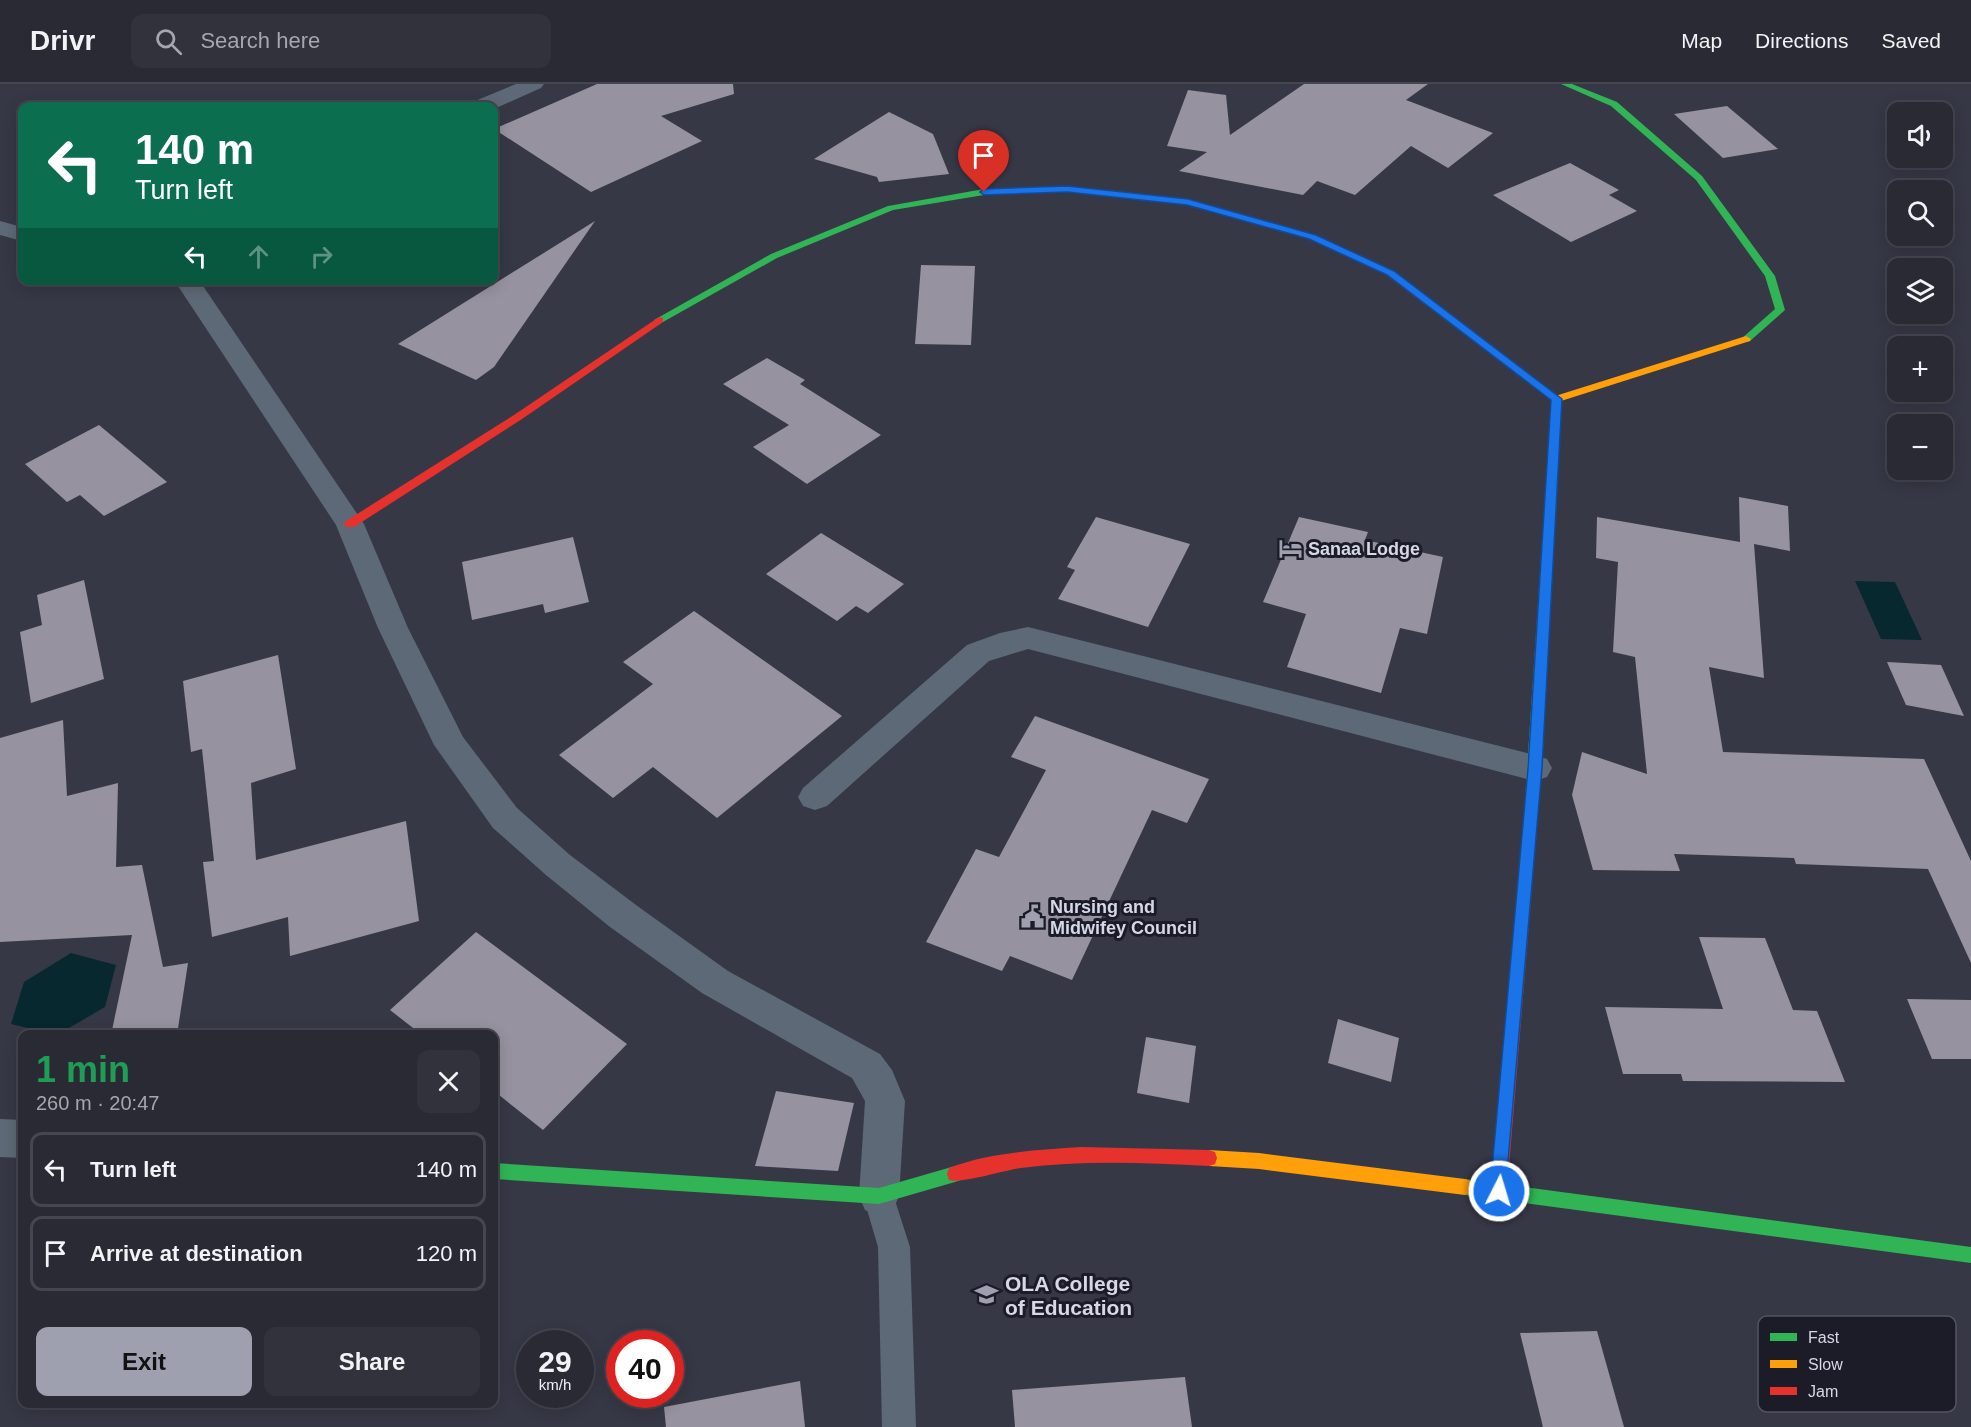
<!DOCTYPE html>
<meta charset="utf-8">
<style>
:root{--surface:#292a34;--page:#31323c;--text:#f1f3f6;--muted:#a5a7ac;--line:#45464f;--accent:#9ea0af}
body{margin:0;font-family:Helvetica,sans-serif;background:var(--page);color:var(--text);height:100vh;display:flex;flex-direction:column;font-size:22px;white-space:nowrap}
*{box-sizing:border-box;margin:0}
p{font-size:20px;color:var(--muted)}
.icon{flex:none;width:33px;height:33px;fill:none;stroke:currentColor;stroke-width:2;stroke-linecap:round;stroke-linejoin:round}
.map{position:relative;flex:1;overflow:hidden}
.details{position:absolute;left:18px;top:946px;width:480px;height:378px;display:flex;flex-direction:column;background:var(--surface);border-radius:12px;box-shadow:0 3px 15px #0003,0 0 0 2px var(--line)}
.details>*{flex:none}
.hud{position:absolute;left:18px;top:18px;width:480px;height:183px;border-radius:12px;box-shadow:0 3px 15px #0003,0 0 0 2px var(--line);background:#0b6e4f;color:#fff;overflow:hidden}
.fabs{position:absolute;left:1887px;top:18px;display:grid;gap:12px}
.fabs a{display:grid;place-items:center;width:66px;height:66px;border-radius:12px;background:var(--surface);box-shadow:0 3px 15px #0003,0 0 0 2px var(--line);font-size:30px}
.speed{position:absolute;left:516px;top:1246px;display:flex;gap:12px;font-size:30px;font-weight:700;text-align:center}
.speed>*{display:grid;place-content:center;width:78px;height:78px;border-radius:50%;background:var(--surface);box-shadow:0 3px 15px #0003,0 0 0 2px var(--line);line-height:1}
.speed small{font-size:15px;font-weight:400}
.speed .limit{border:9px solid #d22;background:#fff;color:#111}
.pin{position:absolute;display:grid;place-items:center;width:51px;height:51px;color:#fff;margin:-62px -26px;border-radius:50% 50% 50% 0;rotate:-45deg;box-shadow:0 0 6px #0007}
.pin .icon{rotate:45deg}
.me{position:absolute;width:66px;margin:-33px;rotate:5deg;stroke-linejoin:round;filter:drop-shadow(0 0 4px #0008)}
.turn{display:flex;align-items:center;gap:21px;height:126px;padding:0 18px;font-size:27px}
.turn .icon{width:78px;height:78px;stroke-width:2.5}
.turn b{display:block;font-size:42px;line-height:51px}
.lanes{display:flex;align-items:center;height:57px;padding:0 18px;background:#0003;justify-content:center;gap:30px;direction:ltr}
.lanes .off{opacity:.35}
.round{display:grid;place-items:center;flex:none;width:63px;height:63px;border-radius:12px;background:var(--page)}
.head{display:flex;align-items:center;justify-content:space-between;height:102px;padding:0 18px}
h1{font-size:36px;font-weight:700;line-height:45px;color:#1e9e55}
.action{display:flex;gap:12px;margin-top:auto;padding:12px 18px}
.action a{flex:1;height:69px;border-radius:12px;background:var(--accent);color:#111;font-size:24px;font-weight:700;line-height:69px;text-align:center}
.action a+a{background:var(--page);color:var(--text)}
ul{padding:0;list-style:none}
li{display:flex;align-items:center;gap:18px;height:75px;margin:0 12px 9px;padding:0 6px;border:3px solid var(--line);border-radius:12px}
li div{flex:1}
li b{display:block;font-size:22px}
li em{font-style:normal}
header{display:flex;align-items:center;gap:36px;box-sizing:border-box;height:84px;padding:0 30px;background:var(--surface);border-bottom:2px solid var(--line)}
header strong{font-size:28px}
nav{display:flex;gap:33px;margin-inline-start:auto;font-size:21px}
.search{width:420px;height:54px;background:var(--page);display:flex;align-items:center;gap:15px;box-sizing:border-box;padding:0 21px;border-radius:12px;color:var(--muted);font-size:22px}
.map>svg:first-child{display:block}
</style>
<header>
<strong>Drivr</strong>
<div class="search"><svg class="icon" aria-label="search" viewBox="0 0 24 24"><circle cx="10" cy="10" r="6"/><path d="M15 15l6 6"/></svg>Search here</div>
<nav><a>Map</a><a>Directions</a><a>Saved</a></nav>
</header>
<div class="map">
<svg width="1971" height="1343" viewBox="0 0 1971 1343">
<rect width="100%" height="100%" fill="#373846"/>
<!-- water -->
<g fill="#07282f">
<path d="M1855,497L1895,498L1922,556L1881,555Z"/>
<path d="M71,869L116,881L105,923L57,951L11,940L24,898Z"/>
</g>
<!-- building -->
<g fill="#96929f">
<path d="M597,0H733L734,10L661,32L702,57L591,108L494,45Z"/>
<path d="M1304,0H1428L1406,16L1493,49L1448,84L1411,62L1355,111L1317,97L1303,111L1179,87L1207,68L1167,62L1188,6L1226,11L1230,51Z"/>
<path d="M1727,22L1778,65L1723,74L1674,30Z"/>
<path d="M889,28L933,50L949,90L879,98L877,93L814,75Z"/>
<path d="M1570,79L1619,106L1609,111L1637,127L1571,158L1493,111Z"/>
<path d="M595,137L494,283L476,296L398,260Z"/>
<path d="M921,181L975,182L971,261L915,260Z"/>
<path d="M767,274L805,296L800,300L881,351L807,400L753,363L789,341L723,300Z"/>
<path d="M99,341L167,398L104,432L80,411L67,418L25,380Z"/>
<path d="M1739,413L1788,422L1790,467L1754,460L1764,594L1709,583L1723,668L1924,675L1971,777V879L1928,785L1796,780L1794,774L1674,770L1680,787L1593,786L1572,711L1582,668L1647,690L1635,573L1613,568L1618,478L1596,474L1597,433L1740,458Z"/>
<path d="M1096,433L1190,460L1148,543L1058,515L1075,486L1067,483Z"/>
<path d="M1299,433L1368,448L1365,456L1443,473L1427,550L1400,544L1381,609L1287,583L1306,530L1263,518Z"/>
<path d="M821,449L904,500L868,529L856,522L837,537L766,490Z"/>
<path d="M573,453L589,518L545,529L543,520L472,536L462,478Z"/>
<path d="M84,496L104,595L31,619L20,548L42,541L37,511Z"/>
<path d="M694,527L842,632L717,734L653,683L613,714L559,671L653,600L623,578Z"/>
<path d="M278,571L296,685L251,699L256,776L406,737L419,837L290,872L288,833L212,853L203,778L214,777L202,665L191,668L183,597Z"/>
<path d="M1887,578L1941,581L1964,632L1906,621Z"/>
<path d="M1035,632L1209,695L1187,739L1152,726L1072,896L1010,872L1002,887L926,858L976,765L999,773L1046,686L1011,673Z"/>
<path d="M63,636L67,712L118,699L116,783L142,781L163,883L188,879L177,951H111L132,851L0,858V654Z"/>
<path d="M476,848L627,960L543,1046L494,1007V951H422L390,926Z"/>
<path d="M1699,853L1765,854L1793,926L1817,927L1845,998L1683,997L1681,990H1623L1605,923L1723,925Z"/>
<path d="M1907,915L1971,916V975H1932Z"/>
<path d="M1338,935L1399,954L1391,998L1328,979Z"/>
<path d="M1146,953L1196,962L1189,1019L1137,1009Z"/>
<path d="M776,1007L854,1019L838,1087L755,1082Z"/>
<path d="M1597,1247L1624,1343H1543L1520,1249Z"/>
<path d="M1185,1293L1192,1343H1015L1012,1306Z"/>
<path d="M800,1297L805,1343H666L664,1323Z"/>
</g>
<g fill="none" stroke-linecap="round" stroke-linejoin="round">
<!-- lane -->
<path fill="#5d6976" fill-rule="evenodd" d="M879,1097L890,1101L910,1163L916,1343H882L878,1163L863,1112L868,1101Z"/>
<!-- street -->
<g fill="#5d6976" fill-rule="evenodd">
<path d="M516,0H544L541,4L494,25V22H472L475,17Z"/>
<path d="M0,137L22,143V157L0,151Z"/>
<path d="M174,196H199L364,440L408,544L463,653L517,724L570,771L636,821L728,887L880,970L892,986L905,1017L899,1112L893,1126L879,1132L865,1126L859,1112L865,1017L852,994L702,909L610,843L546,791L493,744L434,661L378,544L336,441Z"/>
<path d="M1028,543L1535,671L1547,675L1552,684L1547,693L1535,697L1028,565L989,577L827,722L815,726L803,722L798,713L803,704L967,561L1000,549Z"/>
<path d="M0,1035L22,1036V1074L0,1073Z"/>
</g>
<!-- fast -->
<g fill="#30b455" fill-rule="evenodd">
<path d="M1561,0H1572L1617,18L1702,92L1775,192L1785,226L1750,257L1746,258L1741,255L1775,225L1765,192L1696,96L1611,22Z"/>
<path d="M1067,102L1188,115L1211,123L1206,126L1187,121L1067,108L984,111L893,126L777,174L663,238L659,239L654,236L771,170L888,122L984,105Z"/>
<path d="M1467,244L1560,313V317H1552L1463,249L1462,247Z"/>
<path d="M1550,424L1556,428L1538,731L1536,735H1526L1524,731L1544,428Z"/>
<path d="M494,1079L879,1104L955,1082L961,1084L963,1090L961,1096L955,1098L879,1120L494,1095Z"/>
<path d="M1465,1095L1971,1163V1179L1465,1111L1459,1109L1457,1103L1459,1097Z"/>
</g>
<!-- slow -->
<g fill="#ff9f0a" fill-rule="evenodd">
<path d="M1746,252L1751,255L1750,257L1561,317L1556,428L1554,431H1546L1544,428L1552,313Z"/>
<path d="M1209,1066L1259,1069L1465,1095L1471,1097L1473,1103L1471,1109L1465,1111L1259,1085L1209,1082L1203,1080L1201,1074L1203,1068Z"/>
</g>
<!-- jam -->
<g fill="#e5322d" fill-rule="evenodd">
<path d="M1206,120L1316,151L1394,187L1472,247L1467,250L1463,249L1386,191L1310,155L1203,125V121Z"/>
<path d="M659,233L663,234V238L522,335L354,443H346L344,440L346,437L514,331Z"/>
<path d="M1531,725L1536,727L1538,731L1507,1107L1505,1113L1499,1115L1493,1113L1491,1107L1524,731L1526,727Z"/>
<path d="M1081,1063L1209,1066L1215,1068L1217,1074L1215,1080L1209,1082C1146,1079 1083,1076 1021,1084C1005,1086 960,1100 949,1096L947,1090L949,1084C990,1068 1038,1066 1081,1063Z"/>
</g>
</g>
<!-- route -->
<path fill="#1a73e8" stroke="#114b97" stroke-width="1.5" d="M1067,102L1188,115L1316,151L1394,187L1562,315L1542,684L1505,1112L1499,1115L1493,1112L1490,1107L1528,684L1551,316L1387,191L1309,155L1187,121L1067,108L984,111L980,108L984,105Z"/>
<!-- icons -->
<defs>
<symbol id="hotel-bare" viewBox="-9 -9 18 18"><path d="M-6-4.5h1.5V1H6V5H4.5V3h-9V5H-6ZM-4 0a1.8 1.8 0 1 1 3.6 0ZM.5 0V-2.5h3Q6-2.5 6 0Z" fill="#9ea0af" stroke="#1b1c27" stroke-width="2.5" paint-order="stroke"/></symbol>
<symbol id="civic-bare" viewBox="-9 -9 18 18"><path d="M-.6-6.5H3V-4.5H.6V-3L4-1V1h2V6H-6V1h2V-1L-.6-3ZM-1.2 2.5V6h2.4V2.5Z" fill="#9ea0af" stroke="#1b1c27" stroke-width="2.5" paint-order="stroke"/></symbol>
<symbol id="university-bare" viewBox="-9 -9 18 18"><path d="M0-5L7-2L0 1L-7-2ZM-4 1L0 2.5L4 1V4Q0 6-4 4Z" fill="#9ea0af" stroke="#1b1c27" stroke-width="2.5" paint-order="stroke"/></symbol>
</defs>
<g fill-rule="evenodd">
<use href="#hotel-bare" x="1274" y="448" width="33" height="33"/>
<use href="#civic-bare" x="1016" y="816" width="33" height="33"/>
<use href="#university-bare" x="970" y="1194" width="33" height="33"/>
</g>
<g text-anchor="middle" dominant-baseline="central" stroke-width="6" stroke-linejoin="round" paint-order="stroke">
<!-- poi labels -->
<g font-size="18" font-weight="bold" fill="#d6d8e8" stroke="#1b1c27" text-anchor="start">
<text x="1308" y="465">Sanaa Lodge</text>
<text x="1050" y="823">Nursing and<tspan x="1050" dy="21">Midwifey Council</tspan></text>
</g>
<!-- near-poi labels -->
<g font-size="21" font-weight="bold" fill="#d6d8e8" stroke="#1b1c27" text-anchor="start">
<text x="1005" y="1199">OLA College<tspan x="1005" dy="24">of Education</tspan></text>
</g>
</g>
<!-- legend -->
<rect x="1758" y="1232" width="198" height="96" rx="9" fill="#1b1c27" stroke="#535461" stroke-width="1.5"/>
<rect x="1770" y="1249" width="27" height="8" fill="#30b455"/>
<rect x="1770" y="1276" width="27" height="8" fill="#ff9f0a"/>
<rect x="1770" y="1303" width="27" height="8" fill="#e5322d"/>
<g font-size="16" fill="#d6d8e8">
<text x="1808" y="1259">Fast</text>
<text x="1808" y="1286">Slow</text>
<text x="1808" y="1313">Jam</text>
</g>
</svg>
<div class="fabs">
<a><svg class="icon" aria-label="sound" viewBox="0 0 24 24"><path d="M4 9h4l5-4v14l-5-4H4zM17 9q2 3 0 6"/></svg></a>
<a><svg class="icon" aria-label="search" viewBox="0 0 24 24"><circle cx="10" cy="10" r="6"/><path d="M15 15l6 6"/></svg></a>
<a><svg class="icon" aria-label="layers" viewBox="0 0 24 24"><path d="M12 4l9 5-9 5-9-5zM3 14l9 5 9-5"/></svg></a>
<a>+</a>
<a>−</a>
</div>
<div class="speed"><div>29<small>km/h</small></div><div class="limit">40</div></div>
<div class="pin" style="left:984px;top:108px;background:#d93025"><svg class="icon" aria-label="arrive" viewBox="0 0 24 24"><path d="M6 21V4h12l-3 4 3 4H6"/></svg></div>
<svg class="me" style="left:1499px;top:1107px" viewBox="-20 -20 40 40"><circle r="17" fill="#1a73e8" stroke="#fff" stroke-width="3"/><path d="M0-11L8 9 0 5-8 9z" fill="#fff"/></svg>
<div class="hud">
<div class="turn"><svg class="icon" aria-label="left" viewBox="0 0 24 24"><path d="M17 20v-9H6M10 6l-5 5 5 5"/></svg><div><b>140 m</b>Turn left</div></div>
<div class="lanes"><svg class="icon" aria-label="left" viewBox="0 0 24 24"><path d="M17 20v-9H6M10 6l-5 5 5 5"/></svg><svg class="icon off" aria-label="ahead" viewBox="0 0 24 24"><path d="M12 20V5M6 11l6-6 6 6"/></svg><svg class="icon off" aria-label="right" viewBox="0 0 24 24"><path d="M7 20v-9h11M14 6l5 5-5 5"/></svg></div>
</div>
<section class="details">
<div class="head"><div><h1>1 min</h1><p>260 m · 20:47</p></div><a class="round"><svg class="icon" aria-label="close" viewBox="0 0 24 24"><path d="M6 6l12 12M18 6L6 18"/></svg></a></div>
<ul>
<li><svg class="icon" aria-label="left" viewBox="0 0 24 24"><path d="M17 20v-9H6M10 6l-5 5 5 5"/></svg><div><b>Turn left</b></div><em>140 m</em></li>
<li><svg class="icon" aria-label="arrive" viewBox="0 0 24 24"><path d="M6 21V4h12l-3 4 3 4H6"/></svg><div><b>Arrive at destination</b></div><em>120 m</em></li>
</ul>
<div class="action"><a>Exit</a><a>Share</a></div>
</section>
</div>
